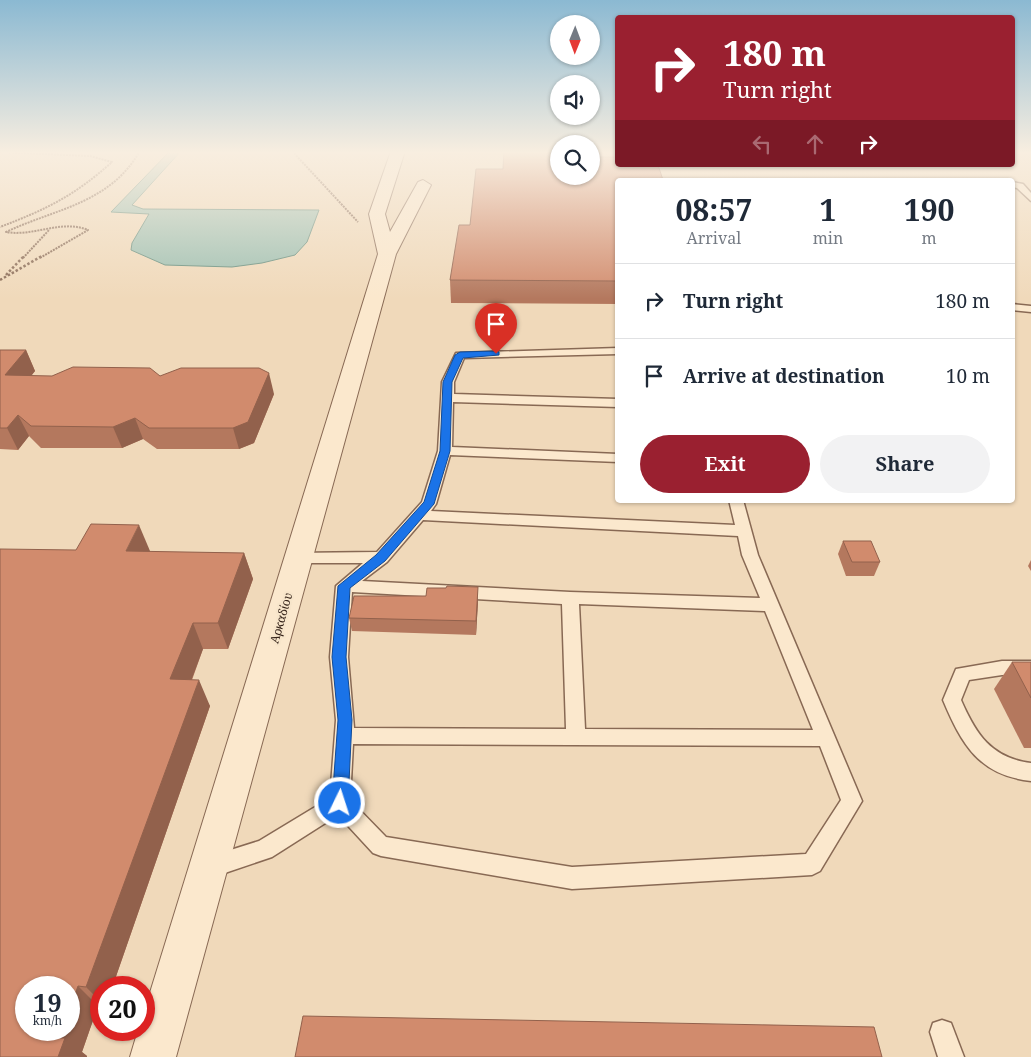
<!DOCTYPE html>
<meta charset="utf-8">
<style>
:root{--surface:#fff;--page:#f2f2f3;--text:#1f2937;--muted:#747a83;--line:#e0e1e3;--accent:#9a2030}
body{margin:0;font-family:"Noto Serif",serif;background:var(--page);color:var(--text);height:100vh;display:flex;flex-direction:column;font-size:19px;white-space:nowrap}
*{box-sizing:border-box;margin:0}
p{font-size:16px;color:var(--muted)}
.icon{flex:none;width:28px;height:28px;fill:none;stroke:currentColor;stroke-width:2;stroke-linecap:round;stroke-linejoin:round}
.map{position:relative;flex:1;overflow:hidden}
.side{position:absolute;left:615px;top:178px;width:400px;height:325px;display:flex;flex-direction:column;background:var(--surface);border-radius:5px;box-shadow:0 1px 4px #0004}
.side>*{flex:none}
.hud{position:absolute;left:615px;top:15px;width:400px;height:152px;border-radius:5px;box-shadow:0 1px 4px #0004;background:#9a2030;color:#fff;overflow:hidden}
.needle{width:32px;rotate:181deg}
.buttons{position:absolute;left:550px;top:15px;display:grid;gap:10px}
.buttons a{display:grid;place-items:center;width:50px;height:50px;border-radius:50%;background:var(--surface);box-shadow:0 1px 4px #0004;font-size:25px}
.speed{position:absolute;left:15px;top:976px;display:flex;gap:10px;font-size:25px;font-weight:700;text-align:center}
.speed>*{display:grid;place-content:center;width:65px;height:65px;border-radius:50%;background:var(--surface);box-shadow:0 1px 4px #0004;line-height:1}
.speed small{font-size:12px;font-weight:400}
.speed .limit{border:8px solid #d22;background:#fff;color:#111}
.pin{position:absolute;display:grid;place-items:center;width:42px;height:42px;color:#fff;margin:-51px -21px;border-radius:50% 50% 50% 0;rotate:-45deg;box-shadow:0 0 5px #0007}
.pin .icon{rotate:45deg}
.me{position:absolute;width:55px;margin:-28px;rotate:4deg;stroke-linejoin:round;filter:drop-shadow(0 0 4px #0008)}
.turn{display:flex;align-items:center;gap:18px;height:105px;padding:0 25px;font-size:22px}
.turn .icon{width:65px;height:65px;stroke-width:2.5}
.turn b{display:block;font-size:35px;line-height:42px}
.lanes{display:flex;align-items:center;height:48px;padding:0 25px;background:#0003;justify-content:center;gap:25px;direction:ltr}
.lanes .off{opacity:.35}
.eta{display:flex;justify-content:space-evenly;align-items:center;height:85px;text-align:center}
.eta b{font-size:30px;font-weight:700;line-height:35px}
.action{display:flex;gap:10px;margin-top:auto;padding:10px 25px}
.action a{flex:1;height:58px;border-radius:30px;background:var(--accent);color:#fff;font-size:20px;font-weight:700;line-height:58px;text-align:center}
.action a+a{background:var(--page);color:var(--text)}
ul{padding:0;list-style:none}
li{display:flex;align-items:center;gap:15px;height:75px;padding:0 25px;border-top:1px solid var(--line)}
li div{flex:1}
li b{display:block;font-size:19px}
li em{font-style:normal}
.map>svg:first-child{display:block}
</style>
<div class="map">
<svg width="1031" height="1057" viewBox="0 0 1031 1057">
<rect width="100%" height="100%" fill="#f0d9ba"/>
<!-- green -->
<path fill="#cece8e" d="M415,151H559V155L414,154Z"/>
<!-- water -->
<path fill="#9fc0b2" stroke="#668e7f" d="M170,151H181L132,205L143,209L319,210L307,242L295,255L262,263L232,267L165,265L131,250L132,243L149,214L111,212Z"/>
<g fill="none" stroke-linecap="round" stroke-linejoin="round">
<defs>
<g id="service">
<path d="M1012,182L1023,184L1031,193V201L1017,188L1012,187Z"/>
<path d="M1012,304L1031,306V312L1012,310Z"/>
<path d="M618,348V354L464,358L454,382V394L618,399V407L453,402L452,447L618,454V462L450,455L436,504L431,511L735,525L729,500H743L758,555L862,801L820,871L812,875L572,889L381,856L373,853L338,815L272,857L210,878L202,875L199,867L202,859L259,841L330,798L336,720L330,657L336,586L363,563H299L293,561L291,557L293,553L377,552L422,502L438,451L442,382L456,353ZM423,520L738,536L742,555L760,598L570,592L362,581L387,562ZM352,592L562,604L566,729L354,728L348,657ZM579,604L765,611L813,730L585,729ZM353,744L820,746L841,800L806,854L572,867L386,837L350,800Z"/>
<path d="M1002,661H1031V675H1002L969,680L961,700C976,734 991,758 1031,763V781C979,775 962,745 943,700L956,669Z"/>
<path d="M942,1020L951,1023L964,1057H938L930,1032L933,1023Z"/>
</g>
<path id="minor" d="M391,151H405L385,214L390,232L418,182L423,180L431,185L396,254L176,1057H130L138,1030H144V1012L378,254L369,214Z"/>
</defs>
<!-- service casing -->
<use href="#service" stroke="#886954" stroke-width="3"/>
<!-- minor casing -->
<use href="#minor" stroke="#886954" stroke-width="2"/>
<!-- path-far1 -->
<g stroke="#886954" stroke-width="2" stroke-dasharray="2 1" stroke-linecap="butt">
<path d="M292,151L358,222"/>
<path d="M0,152L90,156L112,162C74,196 47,209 0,227"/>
<path d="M23,258L49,230"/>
<path d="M40,258L88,230C61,219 34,237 6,232C57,208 109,204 140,151"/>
</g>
<!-- path -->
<g stroke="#886954" stroke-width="2.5" stroke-dasharray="2.5 2" stroke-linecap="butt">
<path d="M6,275L24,256"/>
<path d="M0,280L42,256"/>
</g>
<!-- service -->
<use href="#service" fill="#fbe8cd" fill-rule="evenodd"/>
<!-- minor -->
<use href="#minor" fill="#fbe8cd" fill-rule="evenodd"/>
</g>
<!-- wall -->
<g fill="#b4785e">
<path d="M559,176L618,180V304L451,303L450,280L470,225Z"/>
<path d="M0,350H26L35,371L31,376H160L274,394L254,443L239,449H157L143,439L122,448H41L29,436L18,450L0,449Z"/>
<path d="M843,541L880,562L874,576H846L838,554Z"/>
<path d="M76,550L150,551V552L244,553L253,579L228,649H203L192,680L210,706L112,988H101V1006H98L82,1052L87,1056L0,1057Z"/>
<path d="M1031,560V571L1028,566Z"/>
<path d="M478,601L476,635L352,631L349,618Z"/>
<path d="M1012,662H1031V748H1024L994,689Z"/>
</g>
<!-- shaded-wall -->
<g fill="#92614c">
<path d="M26,350L35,371L15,396L5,375Z"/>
<path d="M269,373L274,394L254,443L239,449L233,428Z"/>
<path d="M18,415L29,436L18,450L7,428Z"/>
<path d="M135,418L143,439L122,448L113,427Z"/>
<path d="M139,525L150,551L137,577L126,551Z"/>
<path d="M244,553L253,579L228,649L218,623Z"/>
<path d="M478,587V601L476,635V621Z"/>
<path d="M193,623L203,649L182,705L170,679Z"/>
<path d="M199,680L210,706L112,988H101V1002L86,987Z"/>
<path d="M78,986L98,1006L82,1052L87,1056V1057H58V1038L61,1030H69V1011Z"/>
</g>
<!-- building -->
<g fill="#d18b6d" stroke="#92614c">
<path d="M504,151H559V176H591V157H618V165H658L663,180H618V281L450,280L459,225H470L476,169H503Z"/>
<path d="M0,350H26L5,375L52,376L73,367L150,368L160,376L181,368H259L269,373L248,422L233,428H149L135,418L113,427L31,426L18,415L7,428H0Z"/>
<path d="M91,524L139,525L126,551L244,553L218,623H193L170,679L199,680L86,987L78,986L69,1011V988H26V1030H61L58,1038H65L58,1057H0V549L76,550Z"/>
<path d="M843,541H871L880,562H852Z"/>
<path d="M447,586L478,587L476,621L349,618L354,596H426L427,588H446Z"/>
<path d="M1012,662H1031V698Z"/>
<path d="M303,1016L874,1027L882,1057H295Z"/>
</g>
<!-- sky -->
<linearGradient id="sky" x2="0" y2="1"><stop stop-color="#8bb9d2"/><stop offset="0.51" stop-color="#f8eee0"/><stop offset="1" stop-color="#f8eee0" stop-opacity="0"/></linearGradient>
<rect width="1031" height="299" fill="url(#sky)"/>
<!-- route -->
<path fill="#1a73e8" stroke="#114b97" d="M496,351L499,352V355L463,358L452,382L450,451L434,504L385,561L350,588L346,657L352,720L348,803L345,808L340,810L334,808L332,803L338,720L332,657L338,586L376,555L424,502L440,451L443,382L455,355L460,352Z"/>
<g text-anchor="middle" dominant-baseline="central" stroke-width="4.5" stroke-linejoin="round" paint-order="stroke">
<!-- street labels -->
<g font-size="12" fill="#36241a" stroke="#f7e5ca">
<text transform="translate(281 618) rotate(-74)">Αρκαδίου</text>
</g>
</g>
</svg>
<div class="buttons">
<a><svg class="needle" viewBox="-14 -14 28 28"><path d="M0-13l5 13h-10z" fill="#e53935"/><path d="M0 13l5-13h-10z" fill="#747a83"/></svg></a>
<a><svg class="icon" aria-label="sound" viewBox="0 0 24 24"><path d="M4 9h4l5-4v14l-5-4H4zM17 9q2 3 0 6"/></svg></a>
<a><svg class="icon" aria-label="search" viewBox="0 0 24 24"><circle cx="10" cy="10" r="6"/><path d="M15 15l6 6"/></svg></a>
</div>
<div class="speed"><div>19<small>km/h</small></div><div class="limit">20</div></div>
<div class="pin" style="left:496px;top:354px;background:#d93025"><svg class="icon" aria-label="arrive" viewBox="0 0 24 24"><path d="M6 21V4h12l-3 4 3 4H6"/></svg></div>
<svg class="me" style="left:340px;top:803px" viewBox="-20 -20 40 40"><circle r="17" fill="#1a73e8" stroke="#fff" stroke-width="3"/><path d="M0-11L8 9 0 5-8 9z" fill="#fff"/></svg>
<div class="hud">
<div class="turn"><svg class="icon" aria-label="right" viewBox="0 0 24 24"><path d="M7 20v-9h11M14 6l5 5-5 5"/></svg><div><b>180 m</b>Turn right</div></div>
<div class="lanes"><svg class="icon off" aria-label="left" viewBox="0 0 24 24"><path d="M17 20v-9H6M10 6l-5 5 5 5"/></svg><svg class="icon off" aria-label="ahead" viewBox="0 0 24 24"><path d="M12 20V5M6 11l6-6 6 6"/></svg><svg class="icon" aria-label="right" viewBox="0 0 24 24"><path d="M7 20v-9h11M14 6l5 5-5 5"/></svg></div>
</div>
<section class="side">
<div class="eta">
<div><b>08:57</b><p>Arrival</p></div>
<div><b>1</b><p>min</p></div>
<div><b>190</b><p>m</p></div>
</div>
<ul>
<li><svg class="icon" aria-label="right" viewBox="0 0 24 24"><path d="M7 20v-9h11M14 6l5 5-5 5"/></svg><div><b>Turn right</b></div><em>180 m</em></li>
<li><svg class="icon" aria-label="arrive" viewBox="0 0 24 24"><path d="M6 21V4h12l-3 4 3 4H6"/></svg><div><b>Arrive at destination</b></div><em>10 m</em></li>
</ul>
<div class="action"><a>Exit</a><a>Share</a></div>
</section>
</div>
